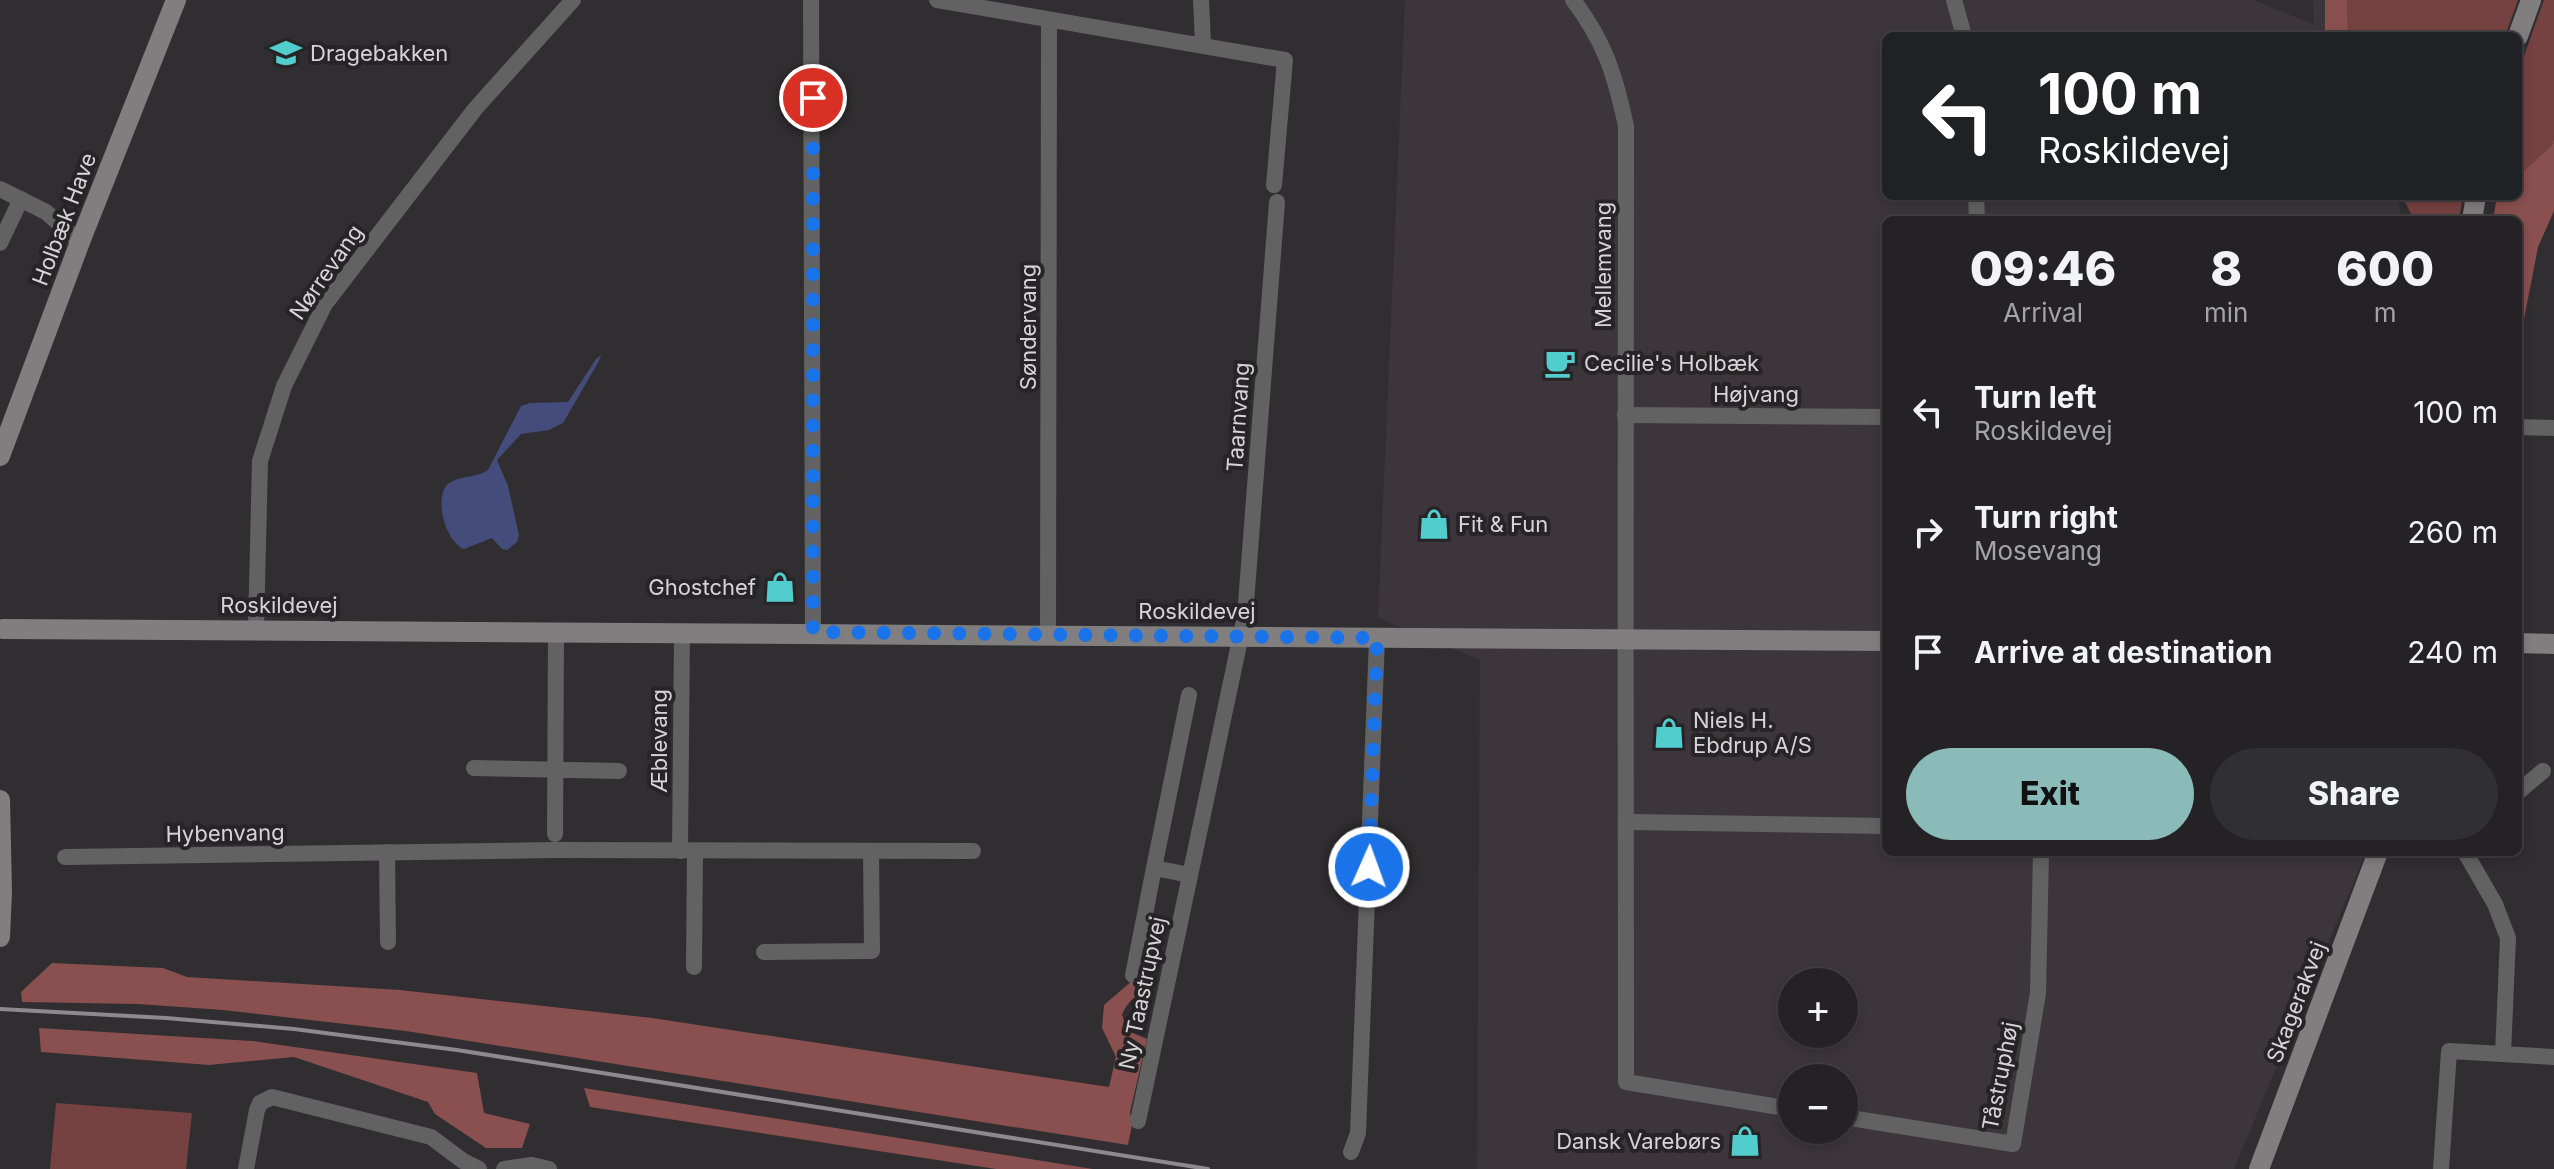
<!DOCTYPE html>
<meta charset="utf-8">
<style>
:root{--surface:#242224;--page:#302f31;--text:#f1f3f6;--muted:#a3a4a6;--line:#413f41;--accent:#8bbbb9}
body{margin:0;font-family:Inter,sans-serif;background:var(--page);color:var(--text);height:100vh;display:flex;flex-direction:column;font-size:30px;white-space:nowrap}
*{box-sizing:border-box;margin:0}
p{font-size:26px;color:var(--muted)}
.icon{flex:none;width:44px;height:44px;fill:none;stroke:currentColor;stroke-width:2;stroke-linecap:round;stroke-linejoin:round}
.map{position:relative;flex:1;overflow:hidden}
.details{position:absolute;left:1882px;top:216px;width:640px;height:640px;display:flex;flex-direction:column;background:var(--surface);border-radius:12px;box-shadow:0 4px 12px #0003,0 0 0 2px var(--line)}
.details>*{flex:none}
.top-card{position:absolute;left:1882px;top:32px;width:640px;height:168px;border-radius:12px;box-shadow:0 4px 12px #0003,0 0 0 2px var(--line);background:#202124;color:#fff;overflow:hidden}
.tools{position:absolute;left:1778px;top:968px;display:grid;gap:16px}
.tools a{display:grid;place-items:center;width:80px;height:80px;border-radius:50%;background:var(--surface);box-shadow:0 4px 12px #0003,0 0 0 2px var(--line);font-size:40px}
.pin{position:absolute;display:grid;place-items:center;width:68px;height:68px;color:#fff;margin:-34px;border:4px solid #fff;border-radius:50%;box-shadow:0 2px 8px #0007}
.me{position:absolute;width:88px;margin:-44px;rotate:2deg;stroke-linejoin:round;filter:drop-shadow(0 0 6px #0008)}
.turn{display:flex;align-items:center;gap:28px;height:168px;padding:0 24px;font-size:36px}
.turn .icon{width:104px;height:104px;stroke-width:2.5}
.turn b{display:block;font-size:56px;line-height:68px}
.eta{display:flex;justify-content:space-evenly;align-items:center;height:136px;text-align:center}
.eta b{font-size:48px;font-weight:800;line-height:56px}
.action{display:flex;gap:16px;margin-top:auto;padding:16px 24px}
.action a{flex:1;height:92px;border-radius:48px;background:var(--accent);color:#111;font-size:32px;font-weight:800;line-height:92px;text-align:center}
.action a+a{background:var(--page);color:var(--text)}
ul{padding:0;list-style:none}
li{display:flex;align-items:center;gap:24px;height:120px;padding:0 24px}
li div{flex:1}
li b{display:block;font-size:30px}
li em{font-style:normal}
.map>svg:first-child{display:block}
</style>
<div class="map">
<svg width="2554" height="1169" viewBox="0 0 2554 1169">
<rect width="100%" height="100%" fill="#302e30"/>
<!-- built -->
<path fill="#3c363c" fill-rule="evenodd" d="M1405,0H2254L2314,25L2313,0H2325V36H1886V196H2396L2399,202L2401,220H1886V852H2366L2234,1169H1477L1480,660L1378,618ZM1792,982H1844V1034H1792ZM1792,1078H1844V1130H1792Z"/>
<!-- green -->
<g fill="#754241">
<path d="M2347,0H2518L2505,36H2348Z"/>
<path d="M2544,0H2554V138L2552,145L2518,176V73Z"/>
<path d="M2402,196H2463L2459,220H2414Z"/>
<path d="M56,1103L192,1113L186,1169H50Z"/>
</g>
<!-- forest -->
<g fill="#89504f">
<path d="M2325,0H2347L2348,36H2325Z"/>
<path d="M2554,138V211L2538,247L2518,350V220H2493L2497,196H2518V176L2552,145Z"/>
<path d="M52,963L163,968L187,977L400,990L652,1018L1109,1087L1116,1057L1102,1028L1104,1005L1141,973L1158,968C1151,995 1131,991 1122,1015L1128,1031L1147,1039L1130,1112L1132,1125L1128,1145L406,1031L223,1010L138,1004L22,1002L21,992Z"/>
<path d="M39,1028L252,1041L477,1073L484,1113L530,1124L522,1148H486L435,1114L428,1102L294,1057L209,1065L41,1052Z"/>
<path d="M584,1088L1093,1169H996L590,1107Z"/>
</g>
<!-- water -->
<path fill="#444c7b" d="M601,355L599,361L563,423L549,430L521,434L497,460L508,486L519,535L517,542L507,550L502,549L492,538L464,549C444,541 432,492 451,482C463,475 477,478 488,470L521,406L530,403L568,402L596,359Z"/>
<g fill="none" stroke-linecap="round" stroke-linejoin="round">
<!-- street -->
<g stroke="#636262" stroke-width="16">
<path d="M811,0L813,632"/>
<path d="M937,0L1285,60L1274,185"/>
<path d="M1201,0L1203,45"/>
<path d="M1573,0C1605,42 1615,75 1626,126C1623,445 1628,763 1626,1082L1792,1109"/>
<path d="M1954,0L1964,36"/>
<path d="M0,189L46,212L80,242"/>
<path d="M1976,196L1977,220"/>
<path d="M0,243L21,199"/>
<path d="M1625,415L1886,417"/>
<path d="M2518,427L2554,428"/>
<path d="M256,629L260,461L284,386L325,304L475,109L573,0"/>
<path d="M1048,634L1049,20"/>
<path d="M1189,695L1154,868L1190,875"/>
<path d="M474,768L619,771"/>
<path d="M2518,792L2543,771"/>
<path d="M1628,822L1886,826"/>
<path d="M555,834L556,631"/>
<path d="M680,851L682,632"/>
<path d="M387,852L388,942"/>
<path d="M2465,852L2495,904L2508,938L2503,1054"/>
<path d="M65,857L554,850L973,851"/>
<path d="M764,952L872,951L871,851"/>
<path d="M694,967L695,852"/>
<path d="M1133,975L1154,868"/>
<path d="M1844,1117L2013,1144L2038,993L2041,852"/>
<path d="M1138,1121L1245,616L1277,202"/>
<path d="M1351,1152L1358,1133L1377,638"/>
<path d="M246,1169L257,1110L260,1103L272,1097L431,1137L463,1161L479,1169"/>
<path d="M504,1169L532,1165L549,1169"/>
<path d="M2441,1169L2449,1051L2554,1057"/>
</g>
<!-- secondary -->
<g stroke="#807e7f" stroke-width="20">
<path d="M2518,36L2531,0"/>
<path d="M2472,220L2476,196"/>
<path d="M0,456L80,242L176,0"/>
<path d="M3,629L1886,641"/>
<path d="M2518,643L2554,644"/>
<path d="M0,800L2,892L0,937"/>
<path d="M2259,1169L2378,852"/>
</g>
<!-- rail -->
<path stroke="#8c8a8c" stroke-width="4" d="M0,1009L166,1018L294,1029L457,1050L1208,1169"/>
</g>
<g fill="none" stroke-linecap="round" stroke-linejoin="round">
<!-- route -->
<path stroke="#1a73e8" stroke-width="14" stroke-dasharray="0 25.2" d="M813,98V632L1377,638L1369,867"/>
</g>
<!-- icons -->
<defs>
<symbol id="school-bare" viewBox="-9 -9 18 18"><path d="M0-5L7-2L0 1L-7-2ZM-4 1L0 2.5L4 1V4Q0 6-4 4Z" fill="#52cdce" stroke="#262426" stroke-width="2.5" paint-order="stroke"/></symbol>
<symbol id="cafe-bare" viewBox="-9 -9 18 18"><path d="M-5.5-4.5H6V0H3Q3 3.5 0 3.5H-2.5Q-5.5 3.5-5.5 0ZM3-3.2v2h1.7v-2ZM-6 4.5H4V6H-6Z" fill="#52cdce" stroke="#262426" stroke-width="2.5" paint-order="stroke"/></symbol>
<symbol id="shop-bare" viewBox="-9 -9 18 18"><path d="M-5-2.5h2.3a2.7 3.5 0 0 1 5.4 0H5L5.5 6h-11ZM-1.5-2.5h3a1.5 2.3 0 0 0-3 0Z" fill="#52cdce" stroke="#262426" stroke-width="2.5" paint-order="stroke"/></symbol>
</defs>
<g fill-rule="evenodd">
<use href="#school-bare" x="264" y="31" width="44" height="44"/>
<use href="#cafe-bare" x="1538" y="341" width="44" height="44"/>
<use href="#shop-bare" x="1412" y="502" width="44" height="44"/>
<use href="#shop-bare" x="758" y="565" width="44" height="44"/>
<use href="#shop-bare" x="1647" y="711" width="44" height="44"/>
<use href="#shop-bare" x="1723" y="1119" width="44" height="44"/>
</g>
<g text-anchor="middle" dominant-baseline="central" stroke-width="8" stroke-linejoin="round" paint-order="stroke">
<!-- poi labels -->
<g font-size="22" fill="#d6d4d5" stroke="#262426" text-anchor="start">
<text x="310" y="53">Dragebakken</text>
<text x="1584" y="363">Cecilie's Holbæk</text>
<text x="1458" y="524">Fit &amp; Fun</text>
<text x="756" y="587" text-anchor="end">Ghostchef</text>
<text x="1693" y="720">Niels H.<tspan x="1693" dy="25">Ebdrup A/S</tspan></text>
<text x="1721" y="1141" text-anchor="end">Dansk Varebørs</text>
</g>
<!-- street labels -->
<g font-size="22" fill="#d6d4d5" stroke="#262426">
<text transform="translate(64 219) rotate(-69)">Holbæk Have</text>
<text transform="translate(1603 265) rotate(-90)">Mellemvang</text>
<text transform="translate(326 272) rotate(-55)">Nørrevang</text>
<text transform="translate(1028 327) rotate(-90)">Søndervang</text>
<text x="1756" y="394">Højvang</text>
<text transform="translate(1238 417) rotate(-86)">Taarnvang</text>
<text x="279" y="605">Roskildevej</text>
<text x="1197" y="611">Roskildevej</text>
<text transform="translate(659 741) rotate(-90)">Æblevang</text>
<text transform="translate(225 833) rotate(-1)">Hybenvang</text>
<text transform="translate(1142 993) rotate(-78)">Ny Taastrupvej</text>
<text transform="translate(2296 1002) rotate(-69)">Skagerakvej</text>
<text transform="translate(2000 1076) rotate(-79)">Tåstruphøj</text>
</g>
</g>
</svg>
<div class="tools">
<a>+</a>
<a>−</a>
</div>
<div class="pin" style="left:813px;top:98px;background:#d93025"><svg class="icon" aria-label="arrive" viewBox="0 0 24 24"><path d="M6 21V4h12l-3 4 3 4H6"/></svg></div>
<svg class="me" style="left:1369px;top:867px" viewBox="-20 -20 40 40"><circle r="17" fill="#1a73e8" stroke="#fff" stroke-width="3"/><path d="M0-11L8 9 0 5-8 9z" fill="#fff"/></svg>
<div class="top-card">
<div class="turn"><svg class="icon" aria-label="left" viewBox="0 0 24 24"><path d="M17 20v-9H6M10 6l-5 5 5 5"/></svg><div><b>100 m</b>Roskildevej</div></div>
</div>
<section class="details">
<div class="eta">
<div><b>09:46</b><p>Arrival</p></div>
<div><b>8</b><p>min</p></div>
<div><b>600</b><p>m</p></div>
</div>
<ul>
<li><svg class="icon" aria-label="left" viewBox="0 0 24 24"><path d="M17 20v-9H6M10 6l-5 5 5 5"/></svg><div><b>Turn left</b><p>Roskildevej</p></div><em>100 m</em></li>
<li><svg class="icon" aria-label="right" viewBox="0 0 24 24"><path d="M7 20v-9h11M14 6l5 5-5 5"/></svg><div><b>Turn right</b><p>Mosevang</p></div><em>260 m</em></li>
<li><svg class="icon" aria-label="arrive" viewBox="0 0 24 24"><path d="M6 21V4h12l-3 4 3 4H6"/></svg><div><b>Arrive at destination</b></div><em>240 m</em></li>
</ul>
<div class="action"><a>Exit</a><a>Share</a></div>
</section>
</div>
